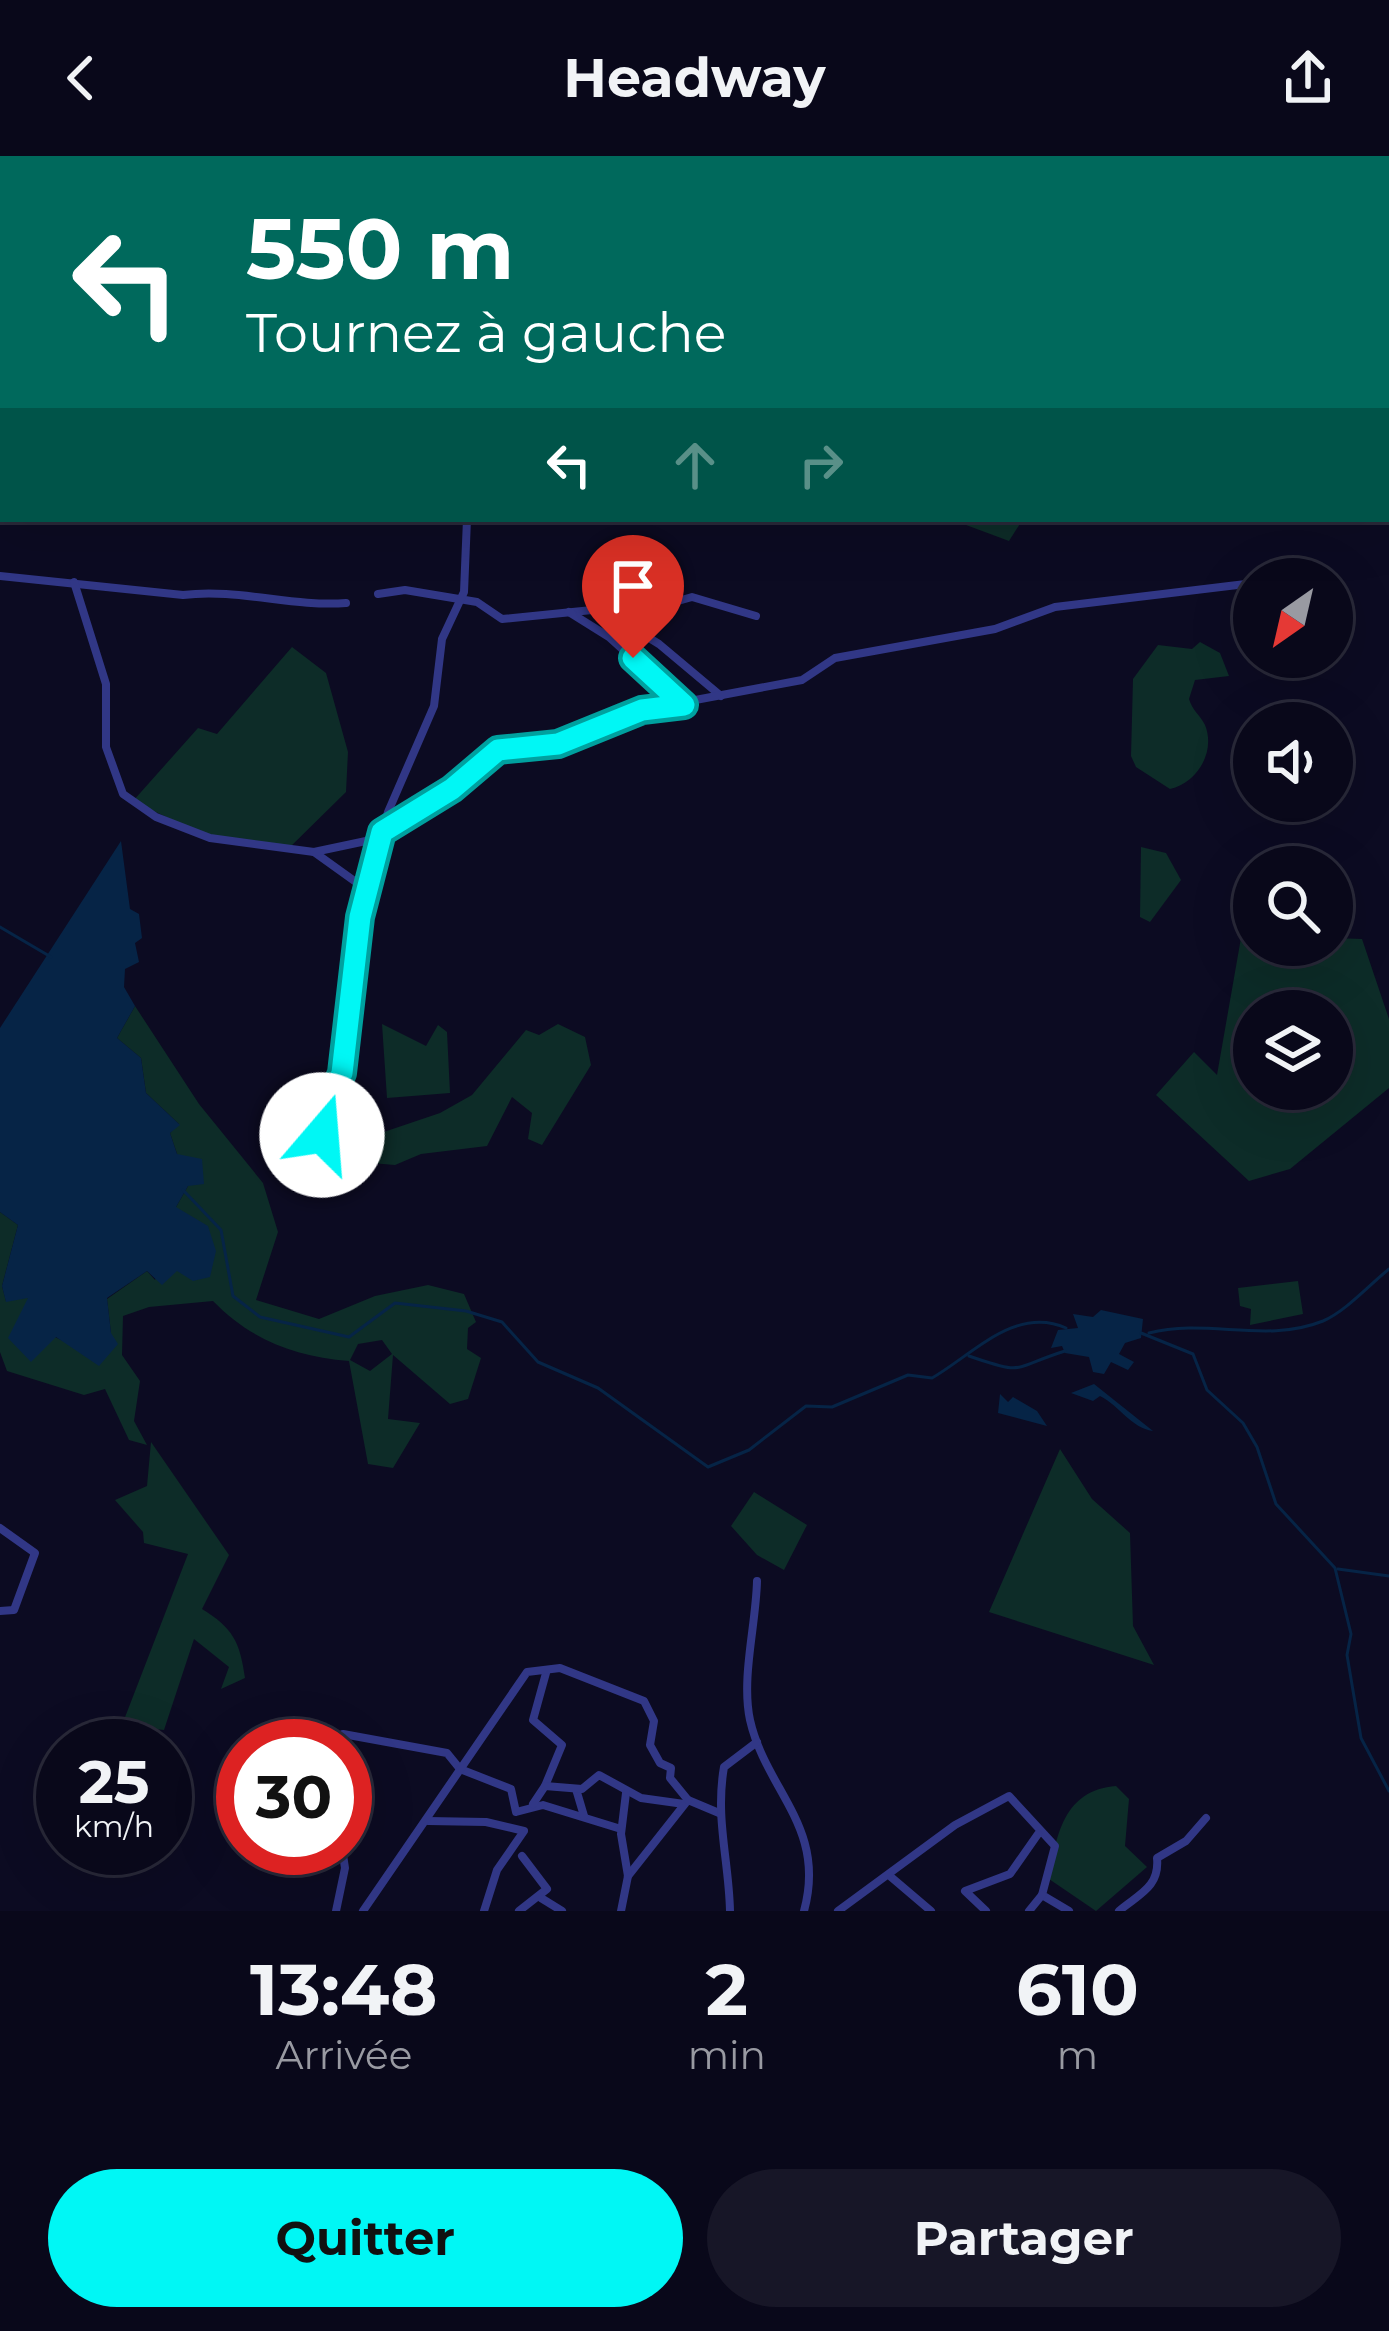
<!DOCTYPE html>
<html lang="fr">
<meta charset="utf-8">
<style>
:root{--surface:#09081a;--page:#171627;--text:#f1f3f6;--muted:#999aa2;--line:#292939;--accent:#00f7f5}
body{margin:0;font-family:Montserrat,sans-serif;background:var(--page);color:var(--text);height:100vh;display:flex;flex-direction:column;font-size:45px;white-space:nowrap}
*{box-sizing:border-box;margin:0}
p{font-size:39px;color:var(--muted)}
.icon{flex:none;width:66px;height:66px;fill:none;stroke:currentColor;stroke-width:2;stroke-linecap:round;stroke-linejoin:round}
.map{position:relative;height:1755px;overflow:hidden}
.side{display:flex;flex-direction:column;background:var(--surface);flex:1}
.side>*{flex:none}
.banner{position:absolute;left:0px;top:0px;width:1389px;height:366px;box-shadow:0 12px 48px #0002,0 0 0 3px var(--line);background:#00695c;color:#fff;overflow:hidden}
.needle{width:78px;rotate:214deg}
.fabs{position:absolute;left:1233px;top:402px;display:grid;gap:24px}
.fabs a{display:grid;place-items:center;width:120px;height:120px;border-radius:50%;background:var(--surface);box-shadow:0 12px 48px #0002,0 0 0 3px var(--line);font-size:60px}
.speed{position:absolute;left:36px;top:1563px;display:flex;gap:24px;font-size:60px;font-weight:700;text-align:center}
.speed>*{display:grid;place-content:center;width:156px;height:156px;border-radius:50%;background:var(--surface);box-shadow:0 12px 48px #0002,0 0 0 3px var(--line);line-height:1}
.speed small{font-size:30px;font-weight:400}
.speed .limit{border:18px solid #d22;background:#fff;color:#111}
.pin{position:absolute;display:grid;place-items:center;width:102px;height:102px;color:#fff;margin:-123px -51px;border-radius:50% 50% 50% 0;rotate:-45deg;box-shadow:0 0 12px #0007}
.pin .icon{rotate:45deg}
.me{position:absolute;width:132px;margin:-66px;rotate:18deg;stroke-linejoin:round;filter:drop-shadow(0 0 9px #0008)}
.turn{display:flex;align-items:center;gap:42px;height:252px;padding:0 48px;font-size:54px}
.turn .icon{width:156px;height:156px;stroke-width:2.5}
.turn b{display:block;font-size:84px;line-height:102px}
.lanes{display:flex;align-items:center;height:114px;padding:0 48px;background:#0003;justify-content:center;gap:60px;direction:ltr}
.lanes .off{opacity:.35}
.eta{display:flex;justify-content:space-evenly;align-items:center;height:204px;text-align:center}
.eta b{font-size:72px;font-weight:700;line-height:84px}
.primary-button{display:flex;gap:24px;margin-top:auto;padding:24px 48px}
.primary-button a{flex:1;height:138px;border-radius:72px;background:var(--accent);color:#111;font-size:48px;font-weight:700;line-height:138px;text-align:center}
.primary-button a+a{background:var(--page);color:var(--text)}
header{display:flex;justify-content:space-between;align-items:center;height:156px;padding:0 48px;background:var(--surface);font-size:54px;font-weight:700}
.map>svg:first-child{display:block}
</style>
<header><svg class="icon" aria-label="back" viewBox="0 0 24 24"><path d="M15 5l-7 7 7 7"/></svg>Headway<svg class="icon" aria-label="share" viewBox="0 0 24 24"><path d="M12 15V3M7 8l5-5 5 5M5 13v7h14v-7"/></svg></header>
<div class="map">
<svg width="1389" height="1755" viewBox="0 0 1389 1755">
<rect width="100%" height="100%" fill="#0c0b22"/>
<!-- green -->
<g fill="#0d2c28" fill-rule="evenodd">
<path d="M950,363H1023L1009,385Z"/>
<path d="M1200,486L1220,497L1229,520L1195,524L1189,543C1192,554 1200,559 1205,569C1216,596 1197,627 1170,633L1136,611L1131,600L1133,523L1158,489L1192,493Z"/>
<path d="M292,491L326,517L348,596L346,636L286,695L210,682L133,645L198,572L217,578Z"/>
<path d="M1141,691L1166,697L1181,724L1150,766L1140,761Z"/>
<path d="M1245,759L1254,764V789H1299L1321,801L1334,782L1362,783L1389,863V932L1290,1013L1249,1025L1156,939L1194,896L1217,919ZM1254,855H1332V933H1254Z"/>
<path d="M135,850L199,948L263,1027L278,1076L256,1144L319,1163L375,1140L428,1129L464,1138L476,1166L468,1172L467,1193L481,1202L468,1243L450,1248L393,1199L388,1263L420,1267L393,1312L368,1308L349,1205C294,1200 251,1184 213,1145L149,1151L123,1160L122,1199L140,1225L134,1265L147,1289L129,1284L105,1233L84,1239L7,1215L0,1196V1056L18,1069L2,1130L6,1145L29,1141L55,1181L69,1188L111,1177L107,1143L147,1115L155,1124L176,1051L188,1030L170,977L179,968L146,937L141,902L117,882ZM382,1184L392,1198L370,1215L350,1204L358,1188Z"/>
<path d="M382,868L426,890L438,869L447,876L450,937L387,942Z"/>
<path d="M558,868L585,881L591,909L542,989L528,983L532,957L512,941L487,990L421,998L395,1009L371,1007L366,982L440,957L472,939L526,874L539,879Z"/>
<path d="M1298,1125L1303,1158L1250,1169L1251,1153L1240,1150L1238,1132Z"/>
<path d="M151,1286L229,1399L202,1453C233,1472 240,1486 245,1522L221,1533L229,1511L194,1483L164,1574L122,1569L188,1398L144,1387L143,1376L115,1344L147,1330Z"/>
<path d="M1060,1293L1092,1343L1130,1377L1133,1470L1154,1509L989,1456Z"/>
<path d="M754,1336L807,1369L784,1414L757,1399L731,1370Z"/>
<path d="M1116,1630L1129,1643L1125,1690L1147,1711L1096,1755L1049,1723C1056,1679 1064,1634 1116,1630Z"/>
</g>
<!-- water -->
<g fill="#062446">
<path d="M121,685L130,753L139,758L142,782L135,787L139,806L125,813L124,831L135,850L117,882L141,902L146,937L180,969L170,977L177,998L202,1003L204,1028L188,1030L176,1051L208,1070L216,1095L210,1121L193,1125L177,1115L162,1129L147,1115L107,1142L111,1177L118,1188L99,1210L56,1181L31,1206L8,1182L28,1142L6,1146L2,1130L18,1069L0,1056V872Z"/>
<path d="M1101,1154L1143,1163L1141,1182L1125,1187L1119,1198L1134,1206L1128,1214L1111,1206L1104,1218L1093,1216L1089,1201L1065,1197L1062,1190L1051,1192L1058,1174L1078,1172L1073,1158L1093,1161Z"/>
<path d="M1094,1228L1153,1275C1131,1272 1120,1250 1100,1240L1093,1245L1071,1237Z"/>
<path d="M1000,1238L1008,1246L1013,1241L1037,1255L1047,1270L998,1257Z"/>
</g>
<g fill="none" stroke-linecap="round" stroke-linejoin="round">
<!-- stream -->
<g stroke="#062446" stroke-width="3">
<path d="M0,771L51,801"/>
<path d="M183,1034L221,1074L233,1140L260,1161L349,1181L395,1147L466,1155L502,1166L538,1206L598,1232L708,1311L749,1294L806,1250L832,1251L908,1219L932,1222C972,1199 1016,1149 1066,1172"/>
<path d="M1141,1177L1193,1198L1207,1234L1243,1267L1257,1291L1276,1348L1335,1412L1351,1478L1347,1499L1361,1582L1389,1635"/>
<path d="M1149,1177C1207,1162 1266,1188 1323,1165C1346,1155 1369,1129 1389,1113"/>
<path d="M969,1200C1026,1220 1011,1212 1065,1195"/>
<path d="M1338,1413L1389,1420"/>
</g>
<!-- street -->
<g stroke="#313786" stroke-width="8">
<path d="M0,420L183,439C237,432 291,451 346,447"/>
<path d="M1275,423L1309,415L1332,423"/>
<path d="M74,426L106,528V591L123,638L156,661L210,682L314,696L367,734"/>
<path d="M378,438L405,434L477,446L502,463L602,453L659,488L721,540"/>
<path d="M606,452L657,451L692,441L756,460"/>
<path d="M569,456L609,481L684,549"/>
<path d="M314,696L366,685L452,633L498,594L558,588L642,554L802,524L835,502L995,473L1055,451L1254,427"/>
<path d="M324,1014L323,962L342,917L360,761L388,656L434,550L442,483L464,436L467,363"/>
<path d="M0,1372L35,1397L14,1454L0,1455"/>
<path d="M757,1425C756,1469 741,1522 750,1564C766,1635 827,1671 804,1755"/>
<path d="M343,1590V1578L447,1597L460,1613L511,1633L516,1656L543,1649L621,1673"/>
<path d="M345,1600V1631"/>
<path d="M545,1630L562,1589L533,1564L546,1517"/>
<path d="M576,1633L584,1660"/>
<path d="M533,1648L545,1630L582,1633L599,1619L641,1642L684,1648"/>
<path d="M428,1665L486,1666L524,1675L497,1714L484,1755"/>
<path d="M628,1720L688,1644L719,1657"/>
<path d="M891,1721L931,1755"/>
<path d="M541,1742L562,1755"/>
<path d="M336,1755L345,1712L342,1692"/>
<path d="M363,1755L527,1516L560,1512L644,1545L654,1565L650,1589L660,1607L671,1612L670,1622L688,1644"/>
<path d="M519,1755L547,1733L522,1700"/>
<path d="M621,1755L628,1720L621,1678L626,1637"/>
<path d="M730,1755C729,1705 715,1662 724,1611L757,1586"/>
<path d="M838,1755L955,1669L1009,1640L1055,1690L1042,1739L1069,1755"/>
<path d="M986,1755L965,1735L1010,1718L1038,1678"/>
<path d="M1029,1755L1042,1739"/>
<path d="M1119,1755C1137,1739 1160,1732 1157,1702L1186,1685L1206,1662"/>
</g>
</g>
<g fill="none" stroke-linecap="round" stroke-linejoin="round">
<defs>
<path id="route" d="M322,979L325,958L342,917L360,761L382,676L452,633L498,594L558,588L642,554L684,549L633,502"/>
</defs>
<!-- route casing -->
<use href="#route" stroke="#00a19f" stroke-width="30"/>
<!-- route -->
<use href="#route" stroke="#00f7f5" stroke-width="21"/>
</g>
</svg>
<div class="fabs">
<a><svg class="needle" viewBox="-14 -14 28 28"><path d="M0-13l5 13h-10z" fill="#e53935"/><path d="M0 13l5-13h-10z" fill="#999aa2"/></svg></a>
<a><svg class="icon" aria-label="sound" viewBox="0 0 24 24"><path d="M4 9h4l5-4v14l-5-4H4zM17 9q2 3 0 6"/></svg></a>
<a><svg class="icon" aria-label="search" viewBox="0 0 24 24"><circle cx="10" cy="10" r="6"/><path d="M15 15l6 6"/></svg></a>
<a><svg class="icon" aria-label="layers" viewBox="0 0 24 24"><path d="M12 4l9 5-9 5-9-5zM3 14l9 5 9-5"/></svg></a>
</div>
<div class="speed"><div>25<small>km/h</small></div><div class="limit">30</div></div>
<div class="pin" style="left:633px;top:502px;background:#d93025"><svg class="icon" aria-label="arrive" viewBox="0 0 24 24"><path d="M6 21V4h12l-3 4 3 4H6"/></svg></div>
<svg class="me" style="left:322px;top:979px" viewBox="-20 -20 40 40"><circle r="19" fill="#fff"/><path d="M0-13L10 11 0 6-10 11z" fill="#00f7f5"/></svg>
<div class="banner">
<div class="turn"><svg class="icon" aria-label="left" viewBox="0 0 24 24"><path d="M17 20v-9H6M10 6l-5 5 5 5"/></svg><div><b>550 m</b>Tournez à gauche</div></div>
<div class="lanes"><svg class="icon" aria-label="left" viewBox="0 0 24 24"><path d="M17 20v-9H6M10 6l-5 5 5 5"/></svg><svg class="icon off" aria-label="ahead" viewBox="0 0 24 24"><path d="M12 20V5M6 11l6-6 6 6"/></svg><svg class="icon off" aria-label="right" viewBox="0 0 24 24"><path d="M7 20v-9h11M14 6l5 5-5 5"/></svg></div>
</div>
</div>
<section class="side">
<div class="eta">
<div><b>13:48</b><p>Arrivée</p></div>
<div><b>2</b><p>min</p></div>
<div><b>610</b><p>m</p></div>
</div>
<div class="primary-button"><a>Quitter</a><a>Partager</a></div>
</section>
